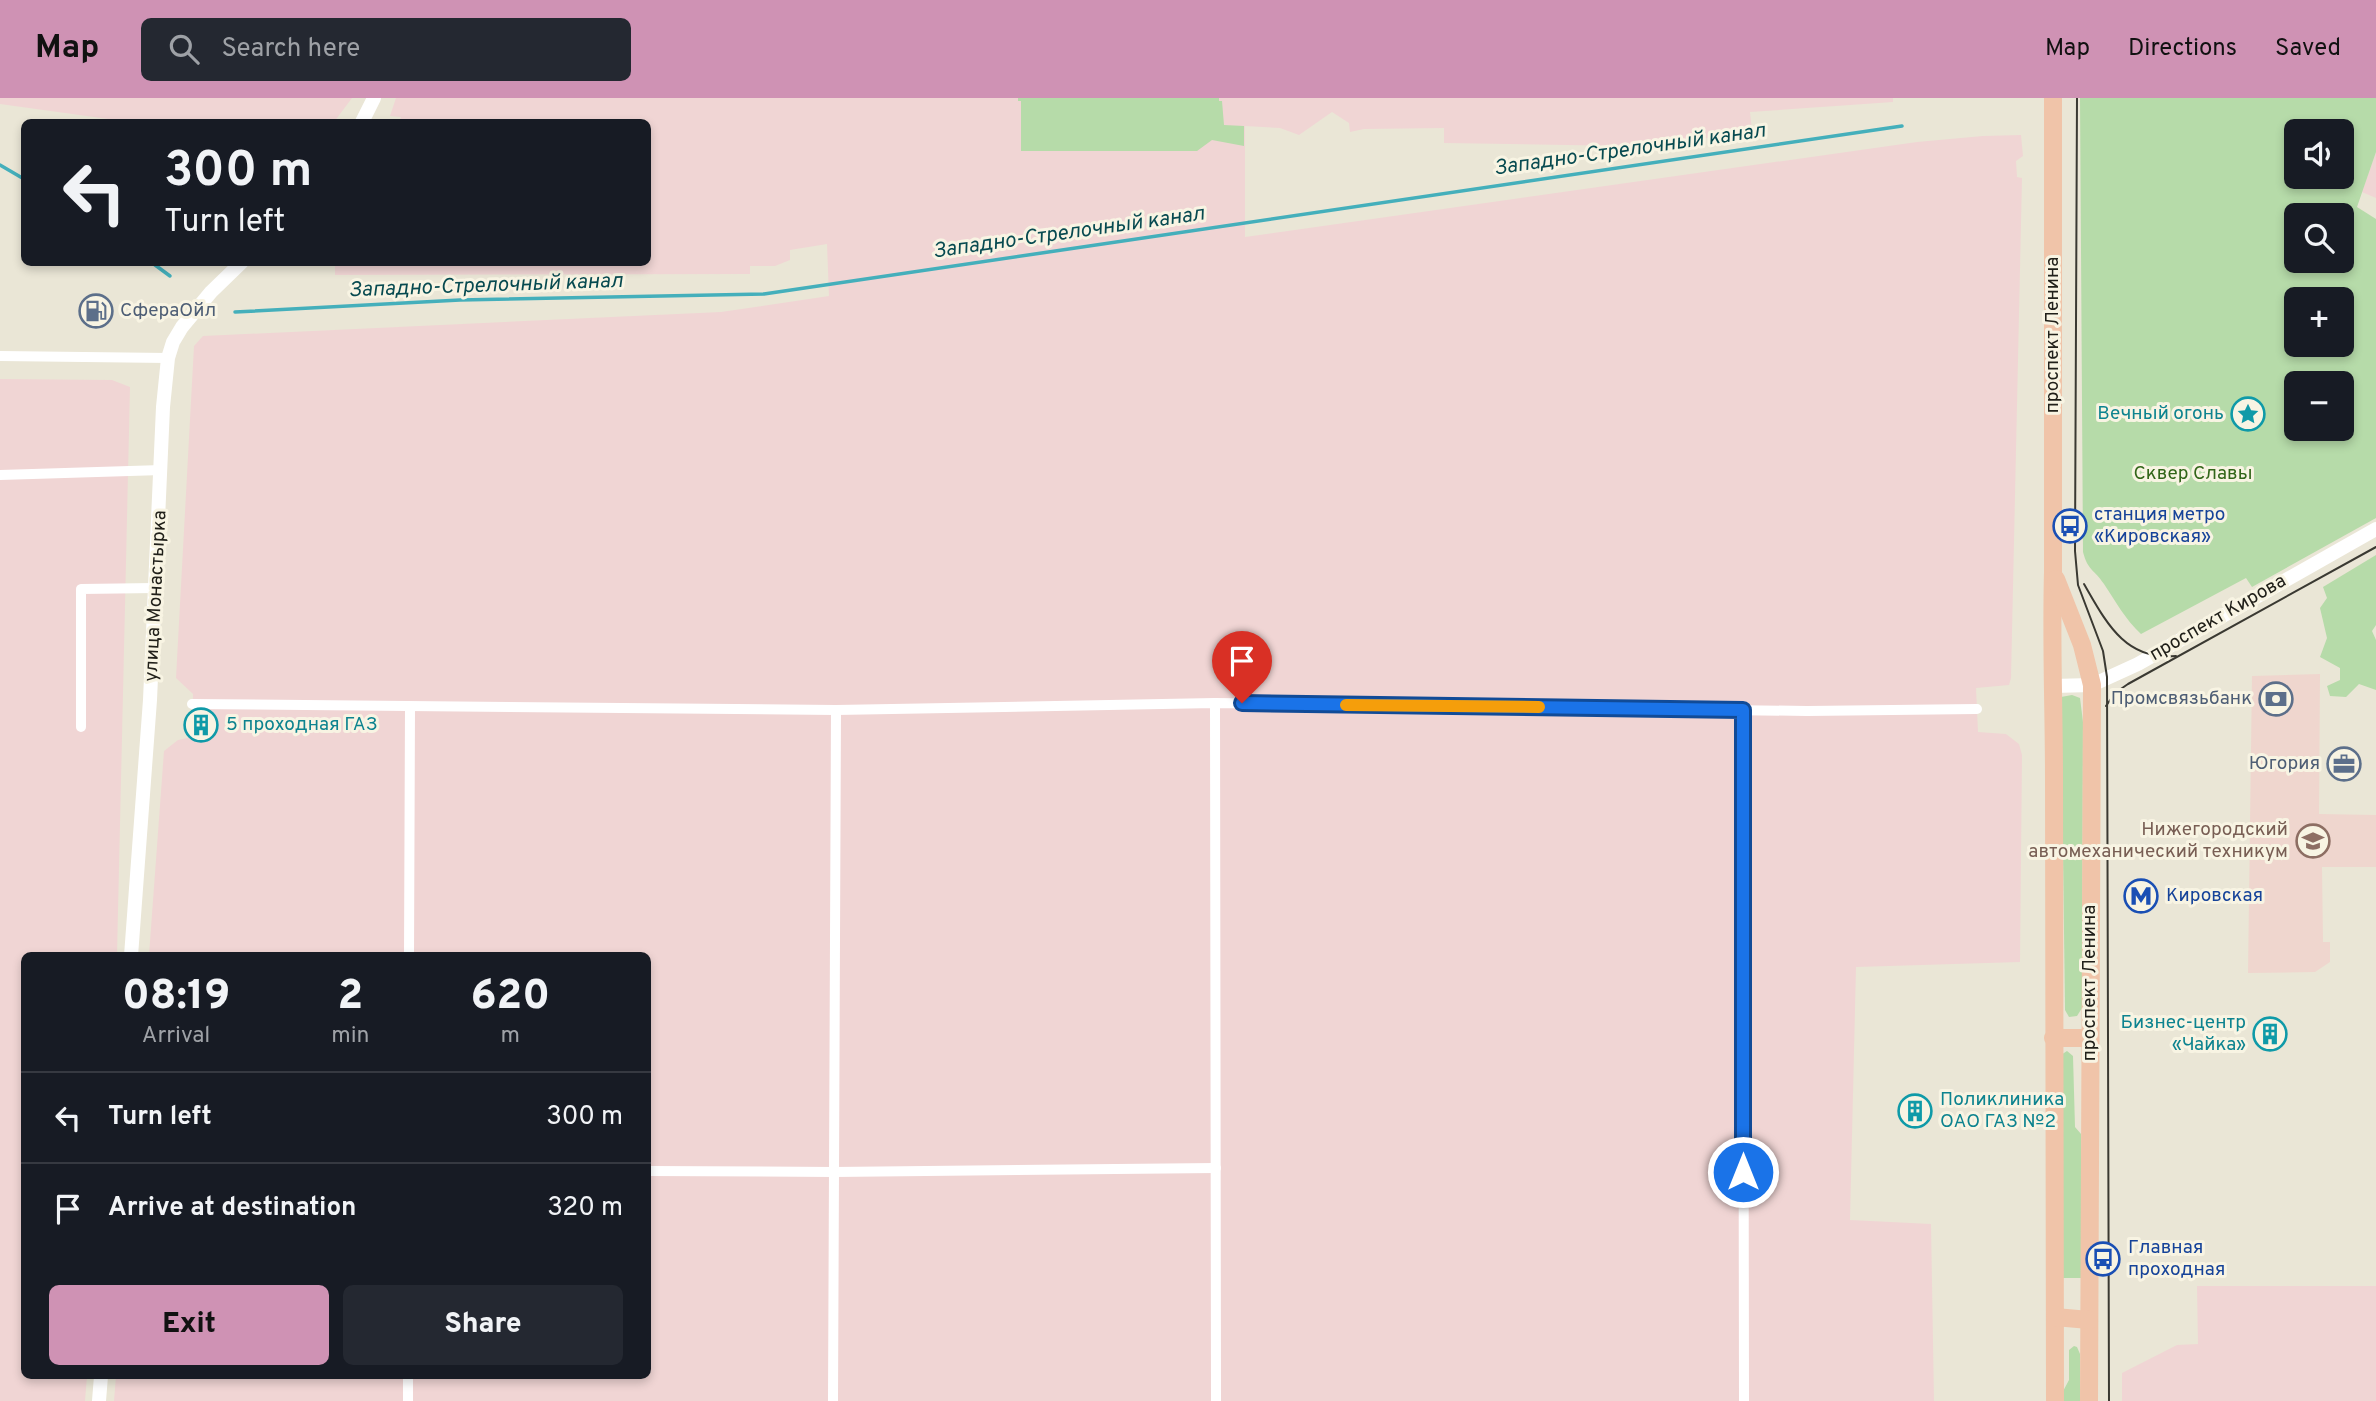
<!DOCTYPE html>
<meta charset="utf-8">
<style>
:root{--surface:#171b24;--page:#242831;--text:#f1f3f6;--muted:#9ea1a6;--line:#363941;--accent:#cf92b4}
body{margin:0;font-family:Overpass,sans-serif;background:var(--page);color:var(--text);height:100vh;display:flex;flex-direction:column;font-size:26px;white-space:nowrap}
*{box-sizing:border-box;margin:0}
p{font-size:23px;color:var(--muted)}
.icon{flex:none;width:38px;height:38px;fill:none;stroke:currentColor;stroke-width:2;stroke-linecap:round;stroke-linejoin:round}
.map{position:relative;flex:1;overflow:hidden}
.sheet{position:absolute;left:21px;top:854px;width:630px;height:427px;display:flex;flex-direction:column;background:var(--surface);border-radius:10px;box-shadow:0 4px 10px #0003}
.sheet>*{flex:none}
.banner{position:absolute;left:21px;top:21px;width:630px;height:147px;border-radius:10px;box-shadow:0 4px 10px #0003;background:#171b24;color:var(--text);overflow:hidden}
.tools{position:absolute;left:2284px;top:21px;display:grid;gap:14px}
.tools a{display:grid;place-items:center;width:70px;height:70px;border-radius:10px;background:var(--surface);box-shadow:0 4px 10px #0003;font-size:35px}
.pin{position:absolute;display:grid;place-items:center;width:60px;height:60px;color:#fff;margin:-72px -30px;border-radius:50% 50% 50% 0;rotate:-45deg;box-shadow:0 0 7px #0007}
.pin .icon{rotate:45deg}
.me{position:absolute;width:77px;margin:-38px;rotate:0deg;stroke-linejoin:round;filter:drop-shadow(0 0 5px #0008)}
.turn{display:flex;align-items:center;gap:24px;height:147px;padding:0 28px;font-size:32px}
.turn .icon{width:91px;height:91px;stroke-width:2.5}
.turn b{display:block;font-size:49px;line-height:60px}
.eta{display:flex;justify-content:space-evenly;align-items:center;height:119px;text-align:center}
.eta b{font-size:42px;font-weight:800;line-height:49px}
.primary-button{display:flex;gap:14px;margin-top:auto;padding:14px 28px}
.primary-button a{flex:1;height:80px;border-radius:10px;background:var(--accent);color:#111;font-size:28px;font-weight:800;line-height:80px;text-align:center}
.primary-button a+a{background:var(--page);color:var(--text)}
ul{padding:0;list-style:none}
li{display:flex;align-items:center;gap:21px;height:91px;padding:0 28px;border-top:2px solid var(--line)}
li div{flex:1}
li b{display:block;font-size:26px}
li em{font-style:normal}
header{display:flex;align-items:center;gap:42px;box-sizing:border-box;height:98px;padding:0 35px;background:var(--accent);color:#111}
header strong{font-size:33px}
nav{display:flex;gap:38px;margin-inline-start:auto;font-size:24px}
.search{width:490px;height:63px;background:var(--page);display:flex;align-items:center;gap:18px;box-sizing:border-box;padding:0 24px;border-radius:10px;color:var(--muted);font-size:26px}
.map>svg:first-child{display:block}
</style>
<header>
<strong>Map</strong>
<div class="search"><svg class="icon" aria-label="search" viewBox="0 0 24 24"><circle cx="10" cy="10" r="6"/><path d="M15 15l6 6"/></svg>Search here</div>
<nav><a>Map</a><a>Directions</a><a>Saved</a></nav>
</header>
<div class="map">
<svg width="2376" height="1303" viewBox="0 0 2376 1303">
<rect width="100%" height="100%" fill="#eae6d6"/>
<!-- industrial -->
<g fill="#f0d5d4">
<path d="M0,0H352L334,24H130L0,6Z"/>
<path d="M396,0H1893V4L1750,14L1752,33L1643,50L1626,48L1444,45V30L1364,31L1350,34L1349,25L1332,14L1299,37L1280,30L1245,28V139L1917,44L1983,38L2021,37L2023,58L2016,63L2017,79L2022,80L2011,580L2009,587L1976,590L1978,634L2006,636L2019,646L2022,657L2020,864L1856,869L1850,1122L1931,1126L1934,1303H114L116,1278H648V858L149,857L164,653L178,642L192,639L193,596L176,580L194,248L203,238L721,214L829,198L827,146L790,152V162L775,168H750V176L335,177V164H648V24H399L401,19L390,18Z"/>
<path d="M2376,54V100L2362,94Z"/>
<path d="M0,281L112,282L130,289L117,857L24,858V1278H87L85,1303H0Z"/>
<path d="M2197,1188H2376V1303H2122V1275L2177,1247L2198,1246Z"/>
</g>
<!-- education -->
<path fill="#efd6ce" d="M2320,576L2319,716L2376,717V769H2322L2323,844H2330V864L2315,874L2248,875L2252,578Z"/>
<!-- green -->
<g fill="#b6dba9" fill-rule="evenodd">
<path d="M1018,0H1219V3H1222L1224,27L1244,28V48L1212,42L1197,53H1021V3H1018Z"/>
<path d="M2080,0H2376V54L2357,109L2376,121V420L2252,489L2246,480L2141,536C2125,521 2116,504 2104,486C2094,471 2088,473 2083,454ZM2296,33H2342V79H2296ZM2296,117H2342V163H2296ZM2296,201H2342V247H2296ZM2296,285H2342V331H2296Z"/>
<path d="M2376,457V527L2372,533L2376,542V592L2359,586L2346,599L2330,598L2327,588L2340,582V570L2320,559L2327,540L2320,510L2327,500L2323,489Z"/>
<path d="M2072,597L2080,600L2083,624L2082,910L2077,918L2069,919L2065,912L2061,599Z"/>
<path d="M2067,953L2073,958L2075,1029L2081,1036V1180H2061V957Z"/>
<path d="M2074,1248L2077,1249L2080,1256V1303H2061V1297L2069,1282V1252Z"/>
</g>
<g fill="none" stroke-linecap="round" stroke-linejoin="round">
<!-- stream -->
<g stroke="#44afbb" stroke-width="3.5">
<path d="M0,67L24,81"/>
<path d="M151,164L170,178"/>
<path d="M235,214L460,202L764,196L1902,28"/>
</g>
<!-- minor -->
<g stroke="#fff" stroke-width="10">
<path d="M0,258L168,260"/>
<path d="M0,377L162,372"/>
<path d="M1215,605L1216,1303"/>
<path d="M192,606L836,612L1215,605L1807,613L1977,611"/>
<path d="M1743,612L1744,1303"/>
<path d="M81,629V491L155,490"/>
<path d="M409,858L410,609"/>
<path d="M648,1073L834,1074L1216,1070"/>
<path d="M408,1278V1303"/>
<path d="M833,1303L836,612"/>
</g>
<!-- tertiary -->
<g stroke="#fff" stroke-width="14">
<path d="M362,24L374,0"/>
<path d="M2053,588L2092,587L2138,566L2376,431"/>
<path d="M131,858L150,602L163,309L168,260L173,244L182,229L211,194L242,164"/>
<path d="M99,1303L101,1278"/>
</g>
<!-- primary -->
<g stroke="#f0c4a9" stroke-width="18">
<path d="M2053,0V474C2051,544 2054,612 2054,681C2053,889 2054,1096 2055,1303"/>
<path d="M2056,481L2082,547L2092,587L2089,1303"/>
<path d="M2053,940H2089"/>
<path d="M2055,1219L2089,1222"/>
</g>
<!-- tram -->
<g stroke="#3a3932" stroke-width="2">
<path d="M2077,0L2075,453L2078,487L2103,553L2107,579L2109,1303"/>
<path d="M2084,486C2106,524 2125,563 2176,558"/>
<path d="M2106,608L2115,595L2128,586L2376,449"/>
</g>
</g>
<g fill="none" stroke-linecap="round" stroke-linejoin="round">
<defs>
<path id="route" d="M1242,605L1743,612V1074"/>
</defs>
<!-- route casing -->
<use href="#route" stroke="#114b97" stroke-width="18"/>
<!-- route -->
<use href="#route" stroke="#1a73e8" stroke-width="12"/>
<!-- slow -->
<path stroke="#f59e0b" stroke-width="12" d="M1346,607L1539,609"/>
</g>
<!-- icons -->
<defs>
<symbol id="fuel-ring" viewBox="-11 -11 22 22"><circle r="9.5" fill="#f8f4e3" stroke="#5c6f8a" stroke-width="1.5"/><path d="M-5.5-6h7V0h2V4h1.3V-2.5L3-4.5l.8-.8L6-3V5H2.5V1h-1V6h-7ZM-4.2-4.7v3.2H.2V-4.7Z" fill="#5c6f8a"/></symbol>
<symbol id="sight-ring" viewBox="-11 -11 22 22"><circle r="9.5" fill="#f8f4e3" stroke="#0f9aa8" stroke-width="1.5"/><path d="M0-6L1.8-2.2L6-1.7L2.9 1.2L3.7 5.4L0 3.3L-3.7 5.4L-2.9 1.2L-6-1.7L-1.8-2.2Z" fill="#0f9aa8"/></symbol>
<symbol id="bus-ring" viewBox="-11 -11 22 22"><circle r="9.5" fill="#f8f4e3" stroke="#1a4fb4" stroke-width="1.5"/><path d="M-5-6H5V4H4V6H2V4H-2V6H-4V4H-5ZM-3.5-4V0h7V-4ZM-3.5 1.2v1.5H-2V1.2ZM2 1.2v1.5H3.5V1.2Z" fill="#1a4fb4"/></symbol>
<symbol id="bank-ring" viewBox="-11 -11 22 22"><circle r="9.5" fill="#f8f4e3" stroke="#5c6f8a" stroke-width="1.5"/><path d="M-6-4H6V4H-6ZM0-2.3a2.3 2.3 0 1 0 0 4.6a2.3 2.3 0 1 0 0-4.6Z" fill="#5c6f8a"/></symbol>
<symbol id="building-ring" viewBox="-11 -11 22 22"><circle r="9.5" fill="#f8f4e3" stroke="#0f9aa8" stroke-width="1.5"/><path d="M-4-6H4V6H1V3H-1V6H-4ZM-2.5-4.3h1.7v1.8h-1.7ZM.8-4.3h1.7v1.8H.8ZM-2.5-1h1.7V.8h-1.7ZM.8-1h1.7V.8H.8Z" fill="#0f9aa8"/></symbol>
<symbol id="office-ring" viewBox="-11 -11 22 22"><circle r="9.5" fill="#f8f4e3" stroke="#5c6f8a" stroke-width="1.5"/><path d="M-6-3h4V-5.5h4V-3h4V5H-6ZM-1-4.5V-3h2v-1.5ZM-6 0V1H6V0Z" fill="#5c6f8a"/></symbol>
<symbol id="university-ring" viewBox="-11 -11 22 22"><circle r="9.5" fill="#f8f4e3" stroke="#8d6e63" stroke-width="1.5"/><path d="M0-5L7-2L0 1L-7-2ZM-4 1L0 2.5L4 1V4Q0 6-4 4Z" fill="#8d6e63"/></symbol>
<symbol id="metro-ring" viewBox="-11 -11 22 22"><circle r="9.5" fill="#f8f4e3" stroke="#1a4fb4" stroke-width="1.5"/><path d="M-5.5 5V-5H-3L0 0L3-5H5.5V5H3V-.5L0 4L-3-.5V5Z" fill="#1a4fb4"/></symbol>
</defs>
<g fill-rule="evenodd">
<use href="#fuel-ring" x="77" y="194" width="38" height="38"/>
<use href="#sight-ring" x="2229" y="297" width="38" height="38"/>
<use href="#bus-ring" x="2051" y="409" width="38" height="38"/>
<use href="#bank-ring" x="2257" y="582" width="38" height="38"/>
<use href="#building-ring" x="182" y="608" width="38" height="38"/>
<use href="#office-ring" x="2325" y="647" width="38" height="38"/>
<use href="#university-ring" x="2294" y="724" width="38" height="38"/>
<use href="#metro-ring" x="2122" y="779" width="38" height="38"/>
<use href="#building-ring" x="2251" y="917" width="38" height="38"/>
<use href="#building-ring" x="1896" y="994" width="38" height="38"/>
<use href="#bus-ring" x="2084" y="1142" width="38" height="38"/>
</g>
<g text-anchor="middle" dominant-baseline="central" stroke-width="6" stroke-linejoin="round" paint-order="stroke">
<!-- service labels -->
<g font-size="19" fill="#4e5e75" stroke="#f8f4e3" text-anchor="end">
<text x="120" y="213" text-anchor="start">СфераОйл</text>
<text x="2252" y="601">Промсвязьбанк</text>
<text x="2320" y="666">Югория</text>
</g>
<!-- street labels -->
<g font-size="19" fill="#21201a" stroke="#f8f4e3">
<text transform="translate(2053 237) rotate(-90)">проспект Ленина</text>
<text transform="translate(156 498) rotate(-87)">улица Монастырка</text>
<text transform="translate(2218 520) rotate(-30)">проспект Кирова</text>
<text transform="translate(2090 885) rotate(-90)">проспект Ленина</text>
</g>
<!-- culture labels -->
<g font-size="19" fill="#0d838f" stroke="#f8f4e3" text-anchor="end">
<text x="2224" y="316">Вечный огонь</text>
<text x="226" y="627" text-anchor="start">5 проходная ГАЗ</text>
<text x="2246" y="925">Бизнес-центр<tspan x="2246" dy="22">«Чайка»</tspan></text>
<text x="1940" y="1002" text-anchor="start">Поликлиника<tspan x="1940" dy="22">ОАО ГАЗ №2</tspan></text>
</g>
<!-- park labels -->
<g font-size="19" fill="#326619" stroke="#f8f4e3">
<text x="2193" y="376">Сквер Славы</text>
</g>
<!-- transit labels -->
<g font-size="19" fill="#164399" stroke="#f8f4e3" text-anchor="start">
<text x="2094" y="417">станция метро<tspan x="2094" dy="22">«Кировская»</tspan></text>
<text x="2166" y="798">Кировская</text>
<text x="2128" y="1150">Главная<tspan x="2128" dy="22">проходная</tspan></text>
</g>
<!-- education labels -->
<g font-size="19" fill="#785e54" stroke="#f8f4e3" text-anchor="end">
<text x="2288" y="732">Нижегородский<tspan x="2288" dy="22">автомеханический техникум</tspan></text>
</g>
<!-- water labels -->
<g font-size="21" font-style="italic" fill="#074a50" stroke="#f8f4e3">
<text transform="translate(1630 52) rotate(-8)">Западно-Стрелочный канал</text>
<text transform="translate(1069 135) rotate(-8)">Западно-Стрелочный канал</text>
<text transform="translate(486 188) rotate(-2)">Западно-Стрелочный канал</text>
</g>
</g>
</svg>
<div class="tools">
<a><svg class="icon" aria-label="sound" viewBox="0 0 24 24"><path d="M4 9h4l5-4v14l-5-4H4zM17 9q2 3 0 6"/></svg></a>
<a><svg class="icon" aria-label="search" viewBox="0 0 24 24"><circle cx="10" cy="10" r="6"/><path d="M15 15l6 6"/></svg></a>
<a>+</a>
<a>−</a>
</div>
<div class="pin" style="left:1242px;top:605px;background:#d93025"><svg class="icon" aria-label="arrive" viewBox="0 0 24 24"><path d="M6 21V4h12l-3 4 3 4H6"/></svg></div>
<svg class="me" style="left:1743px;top:1074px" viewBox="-20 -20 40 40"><circle r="17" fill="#1a73e8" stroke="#fff" stroke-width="3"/><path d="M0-11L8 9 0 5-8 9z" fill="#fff"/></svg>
<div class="banner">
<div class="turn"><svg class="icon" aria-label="left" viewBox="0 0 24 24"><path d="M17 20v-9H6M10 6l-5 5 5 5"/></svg><div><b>300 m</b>Turn left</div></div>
</div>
<section class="sheet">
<div class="eta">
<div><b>08:19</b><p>Arrival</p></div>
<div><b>2</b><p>min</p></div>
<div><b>620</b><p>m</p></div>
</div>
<ul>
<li><svg class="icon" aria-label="left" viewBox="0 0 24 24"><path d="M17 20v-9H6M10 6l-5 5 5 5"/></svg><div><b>Turn left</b></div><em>300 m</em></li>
<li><svg class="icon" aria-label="arrive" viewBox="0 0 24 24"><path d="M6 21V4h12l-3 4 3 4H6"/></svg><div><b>Arrive at destination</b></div><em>320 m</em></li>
</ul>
<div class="primary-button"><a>Exit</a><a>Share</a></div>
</section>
</div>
